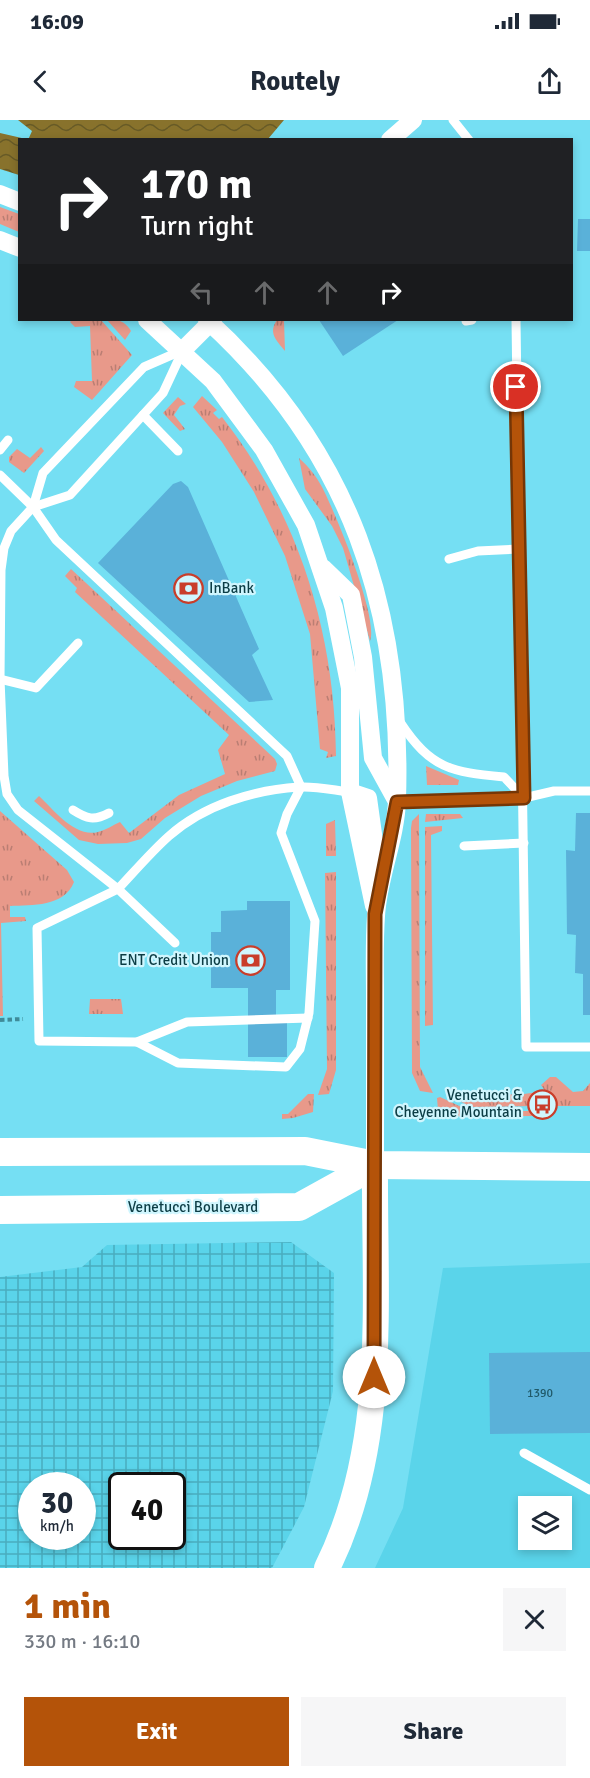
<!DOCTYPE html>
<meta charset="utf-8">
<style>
:root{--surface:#fff;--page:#f6f6f7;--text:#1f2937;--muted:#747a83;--accent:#b45309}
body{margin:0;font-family:Signika,sans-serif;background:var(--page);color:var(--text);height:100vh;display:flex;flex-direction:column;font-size:22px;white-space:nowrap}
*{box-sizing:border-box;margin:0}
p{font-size:20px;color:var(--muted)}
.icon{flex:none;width:33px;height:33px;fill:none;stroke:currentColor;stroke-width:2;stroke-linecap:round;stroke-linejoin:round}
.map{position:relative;height:1448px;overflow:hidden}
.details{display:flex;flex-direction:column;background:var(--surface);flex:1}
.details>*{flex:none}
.banner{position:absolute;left:18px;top:18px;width:555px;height:183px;border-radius:0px;box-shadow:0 3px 9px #0003;background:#202124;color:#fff;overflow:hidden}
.buttons{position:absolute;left:518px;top:1376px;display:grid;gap:12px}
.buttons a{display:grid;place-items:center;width:54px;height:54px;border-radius:0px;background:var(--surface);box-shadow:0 3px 9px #0003;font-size:30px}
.speed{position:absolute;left:18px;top:1352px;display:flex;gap:12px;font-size:30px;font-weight:700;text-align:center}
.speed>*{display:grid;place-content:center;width:78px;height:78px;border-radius:50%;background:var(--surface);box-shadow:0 3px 9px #0003;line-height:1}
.speed small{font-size:15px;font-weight:400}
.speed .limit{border:3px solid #111;border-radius:9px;background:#fff;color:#111}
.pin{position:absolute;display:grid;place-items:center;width:51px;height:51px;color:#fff;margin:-26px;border:3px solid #fff;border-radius:50%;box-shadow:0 2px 6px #0007}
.me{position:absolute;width:66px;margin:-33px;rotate:0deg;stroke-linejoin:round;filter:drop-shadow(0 0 4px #0008)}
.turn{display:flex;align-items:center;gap:21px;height:126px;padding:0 24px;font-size:27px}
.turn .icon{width:78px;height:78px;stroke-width:2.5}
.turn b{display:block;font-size:42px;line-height:51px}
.lanes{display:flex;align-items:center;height:57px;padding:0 24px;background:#0003;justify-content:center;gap:30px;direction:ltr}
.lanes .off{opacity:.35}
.round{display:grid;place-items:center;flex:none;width:63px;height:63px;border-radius:0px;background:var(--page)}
.overview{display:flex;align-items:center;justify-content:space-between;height:102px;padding:0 24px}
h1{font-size:36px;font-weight:700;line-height:45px;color:var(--accent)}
.button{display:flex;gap:12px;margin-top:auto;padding:12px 24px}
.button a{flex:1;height:69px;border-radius:0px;background:var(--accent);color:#fff;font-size:24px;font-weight:700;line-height:69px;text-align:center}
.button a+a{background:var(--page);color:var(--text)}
.status{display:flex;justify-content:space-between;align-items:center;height:42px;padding:0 30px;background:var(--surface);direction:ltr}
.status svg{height:16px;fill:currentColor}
header{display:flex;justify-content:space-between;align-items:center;height:78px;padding:0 24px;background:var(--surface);font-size:27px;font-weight:700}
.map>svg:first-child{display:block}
</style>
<div class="status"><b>16:09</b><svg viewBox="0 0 49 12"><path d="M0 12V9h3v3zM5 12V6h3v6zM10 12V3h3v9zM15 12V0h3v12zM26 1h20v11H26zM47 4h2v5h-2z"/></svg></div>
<header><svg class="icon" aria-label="back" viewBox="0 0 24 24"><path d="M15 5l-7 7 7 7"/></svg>Routely<svg class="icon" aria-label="share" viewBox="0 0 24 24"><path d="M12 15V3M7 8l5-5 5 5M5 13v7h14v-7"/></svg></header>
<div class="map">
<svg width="590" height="1448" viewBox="0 0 590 1448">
<defs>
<pattern id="industrial-grid" width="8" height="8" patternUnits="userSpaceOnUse" patternTransform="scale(1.5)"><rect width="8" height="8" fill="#5ad4ea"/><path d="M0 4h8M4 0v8" fill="none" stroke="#49adbf"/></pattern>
<pattern id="grass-tufts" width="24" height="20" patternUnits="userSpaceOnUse" patternTransform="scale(1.5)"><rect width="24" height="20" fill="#e8998a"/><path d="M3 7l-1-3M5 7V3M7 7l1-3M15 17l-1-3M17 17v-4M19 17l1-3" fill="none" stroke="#ba7e73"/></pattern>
<pattern id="water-waves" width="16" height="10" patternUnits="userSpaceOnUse" patternTransform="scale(1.5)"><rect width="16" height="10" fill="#88722c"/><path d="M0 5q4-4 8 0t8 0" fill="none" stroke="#675a26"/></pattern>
</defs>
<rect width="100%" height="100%" fill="#75dff3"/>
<!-- built -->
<path fill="#5ad4ea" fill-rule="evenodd" d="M590,1143V1448H375L403,1388L443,1148ZM528,1386H561V1419H528Z"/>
<!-- industrial -->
<path fill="url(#industrial-grid)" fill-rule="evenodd" d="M291,1122L334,1153L333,1271L304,1387L272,1448H0V1157L82,1147L107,1125ZM32,1365H82V1416H32ZM122,1365H172V1416H122Z"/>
<!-- grass -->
<g fill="url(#grass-tufts)">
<path d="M0,87L19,94V112L0,104Z"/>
<path d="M72,200H101L132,235L92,280L74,267L76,261H92L90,206L75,207L70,202Z"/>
<path d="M107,200C118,199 125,201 131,211L125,220Z"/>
<path d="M277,200H284L285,231C276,220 268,213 277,200Z"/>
<path d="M202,276L217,290L213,293L219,299L222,297C299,395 335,513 336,636L326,638L328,632L320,629L310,514L285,436L254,372L222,322L193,287Z"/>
<path d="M178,277L186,284L180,286L174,295L185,309L180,311L163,293Z"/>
<path d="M41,327L44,331L24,353L9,342V337L17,329L30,338Z"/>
<path d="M299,338C309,347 316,356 322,367C335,392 379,498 370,521L343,428L332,406L305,369Z"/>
<path d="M71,449L275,639L277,644L275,651L237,661L201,676L165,698L141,719L127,723L98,724L79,720L34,681L39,676C54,690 75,718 98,712C106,710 113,705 120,702L129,713L179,675L225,654L218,630L229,615L75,472L77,468L65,456Z"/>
<path d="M426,646L459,660L458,665H427Z"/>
<path d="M0,691L67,750L74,762C64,787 32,785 10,786V797H25L26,801L1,803L3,896H0Z"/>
<path d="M419,694L420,947L433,973L420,971L412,953L411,708L412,701Z"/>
<path d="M426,694H460L463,698L425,702Z"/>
<path d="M335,700L336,736H326V704Z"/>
<path d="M442,706V711L431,715L433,905L425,906V707Z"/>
<path d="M336,752V950L329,974L318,975L327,949L325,753Z"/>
<path d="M90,879H121L123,894H89Z"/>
<path d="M550,957H556L573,972L583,971L590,963V986H553V979H535V986L471,987L450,976L524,974L545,971L541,965Z"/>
<path d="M308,974H314L313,992L293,998L282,999V994H288Z"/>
<path d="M440,977L470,991H531L532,996L461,997L438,990L437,978Z"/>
</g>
<!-- water -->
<g fill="url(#water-waves)">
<path d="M18,0H284L268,19L28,20L32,11Z"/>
<path d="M0,13L26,19L20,20L19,55L0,49Z"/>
</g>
<!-- building -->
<g fill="#5ab1d9">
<path d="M578,99H590V131H577Z"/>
<path d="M319,200H398L343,236Z"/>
<path d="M181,361L188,367L259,529L252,535L273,580L249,582L98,443L173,364Z"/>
<path d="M576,693H590V895H583V854L575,853L576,815L567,814L566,730L575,731Z"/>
<path d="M247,781H290V870H276V897H287V937H248V868H211V812H221V791L247,790Z"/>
<path d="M590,1232V1313L490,1314L489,1233Z"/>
</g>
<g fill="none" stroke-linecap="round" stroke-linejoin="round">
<!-- path -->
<path stroke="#3f8b99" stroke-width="4" stroke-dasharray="4.5 3" stroke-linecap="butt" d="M0,900L23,899"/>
<!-- lane -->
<g stroke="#fff" stroke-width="9">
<path d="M453,0L469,20"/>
<path d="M516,200L526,927H590"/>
<path d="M466,201L472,200"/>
<path d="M183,230L144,247L43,353L33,387L11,411L4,428L1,450L0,559L4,656L7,674L18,690L118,769C135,751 151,732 169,716C204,685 253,670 299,667C316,666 333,670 350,672"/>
<path d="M143,295L178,331"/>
<path d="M0,330L8,320"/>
<path d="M0,355L33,387L56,420L287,636L301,667L287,694L281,713L315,801L309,893L300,929L286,947L178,943L137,922"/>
<path d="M33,387L70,375L163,273L183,230"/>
<path d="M449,439L478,431L518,429"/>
<path d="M0,559L36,568L78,523"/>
<path d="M400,602C431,649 451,652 504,657L524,678"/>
<path d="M397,682L524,678L554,671H590"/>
<path d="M73,690C87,699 94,701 109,693"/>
<path d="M464,726L524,723"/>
<path d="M175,823L118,769L37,808L39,921L137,922L187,902L308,898"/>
<path d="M524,1333L590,1370"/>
</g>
<!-- street -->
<g stroke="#fff" stroke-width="18">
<path d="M390,20L413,0"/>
<path d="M0,74L20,82"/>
<path d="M0,120L20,128"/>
<path d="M147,200L213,261L264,330L306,405L334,488L350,568V672L374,786"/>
<path d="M207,200C350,330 403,488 397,680C396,719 378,757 376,796C374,823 375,850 375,877C375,933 375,989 375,1045"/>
<path d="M183,230L213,200"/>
<path d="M323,448L351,475L363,537L373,638L395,678"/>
<path d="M350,672L368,678L378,750"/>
</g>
<!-- secondary -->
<path stroke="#fff" stroke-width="26" d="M327,1448C389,1324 374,1180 375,1045"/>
<!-- primary -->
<g stroke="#fff" stroke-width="28">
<path d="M0,1032L305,1031L375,1045L590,1047"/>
<path d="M0,1090L299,1087L375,1045"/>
</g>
</g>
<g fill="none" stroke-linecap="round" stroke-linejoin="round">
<defs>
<path id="route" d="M374,1257L375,794L397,682L524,678L516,267"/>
</defs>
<!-- route casing -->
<use href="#route" stroke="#753606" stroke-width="15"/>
<!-- route -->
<use href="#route" stroke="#b45309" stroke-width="10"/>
</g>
<!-- icons -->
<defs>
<symbol id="bank-ring" viewBox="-11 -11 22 22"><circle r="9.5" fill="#d0f6fe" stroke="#c93d2a" stroke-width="1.5"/><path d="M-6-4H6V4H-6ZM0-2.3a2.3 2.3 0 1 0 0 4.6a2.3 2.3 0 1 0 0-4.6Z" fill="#c93d2a"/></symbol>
<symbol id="bus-ring" viewBox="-11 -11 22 22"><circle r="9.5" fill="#d0f6fe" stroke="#c93d2a" stroke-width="1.5"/><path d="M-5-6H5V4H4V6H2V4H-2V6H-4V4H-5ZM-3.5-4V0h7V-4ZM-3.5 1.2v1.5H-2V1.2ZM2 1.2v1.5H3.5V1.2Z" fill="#c93d2a"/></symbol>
</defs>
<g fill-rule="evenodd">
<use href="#bank-ring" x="172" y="452" width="33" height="33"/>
<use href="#bank-ring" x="234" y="824" width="33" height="33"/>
<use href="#bus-ring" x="526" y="968" width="33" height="33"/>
</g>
<g text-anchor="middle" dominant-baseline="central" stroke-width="4.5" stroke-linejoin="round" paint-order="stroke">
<!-- number labels -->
<g font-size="12" fill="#205a6a">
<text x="540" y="1273">1390</text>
</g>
<!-- poi labels -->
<g font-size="15" fill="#0c3d45" stroke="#d0f6fe" text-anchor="end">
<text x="209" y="468" text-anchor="start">InBank</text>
<text x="229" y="840">ENT Credit Union</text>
<text x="522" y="975">Venetucci &amp;<tspan x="522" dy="17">Cheyenne Mountain</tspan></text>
</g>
<!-- street labels -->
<g font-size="15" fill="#0c3d45" stroke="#d0f6fe">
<text x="193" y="1087">Venetucci Boulevard</text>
</g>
</g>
</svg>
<div class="buttons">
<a><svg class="icon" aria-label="layers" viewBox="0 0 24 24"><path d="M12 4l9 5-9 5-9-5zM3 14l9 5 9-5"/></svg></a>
</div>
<div class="speed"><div>30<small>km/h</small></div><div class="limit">40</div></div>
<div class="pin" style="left:516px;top:267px;background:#d93025"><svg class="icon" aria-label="arrive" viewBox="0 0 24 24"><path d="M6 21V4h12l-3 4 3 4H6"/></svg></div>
<svg class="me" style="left:374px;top:1257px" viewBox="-20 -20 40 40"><circle r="19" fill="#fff"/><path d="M0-13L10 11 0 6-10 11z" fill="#b45309"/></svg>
<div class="banner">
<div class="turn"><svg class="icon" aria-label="right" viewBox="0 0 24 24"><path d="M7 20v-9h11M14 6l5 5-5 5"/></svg><div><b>170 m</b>Turn right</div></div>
<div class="lanes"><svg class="icon off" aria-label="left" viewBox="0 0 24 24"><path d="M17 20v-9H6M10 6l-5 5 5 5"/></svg><svg class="icon off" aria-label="ahead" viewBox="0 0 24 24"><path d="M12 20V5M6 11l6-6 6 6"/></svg><svg class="icon off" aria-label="ahead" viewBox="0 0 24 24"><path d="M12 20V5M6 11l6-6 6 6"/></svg><svg class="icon" aria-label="right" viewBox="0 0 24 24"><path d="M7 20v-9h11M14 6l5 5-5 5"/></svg></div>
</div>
</div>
<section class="details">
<div class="overview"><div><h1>1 min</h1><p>330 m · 16:10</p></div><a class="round"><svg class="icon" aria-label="close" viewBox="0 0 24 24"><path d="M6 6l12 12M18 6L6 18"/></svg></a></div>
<div class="button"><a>Exit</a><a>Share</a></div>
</section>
